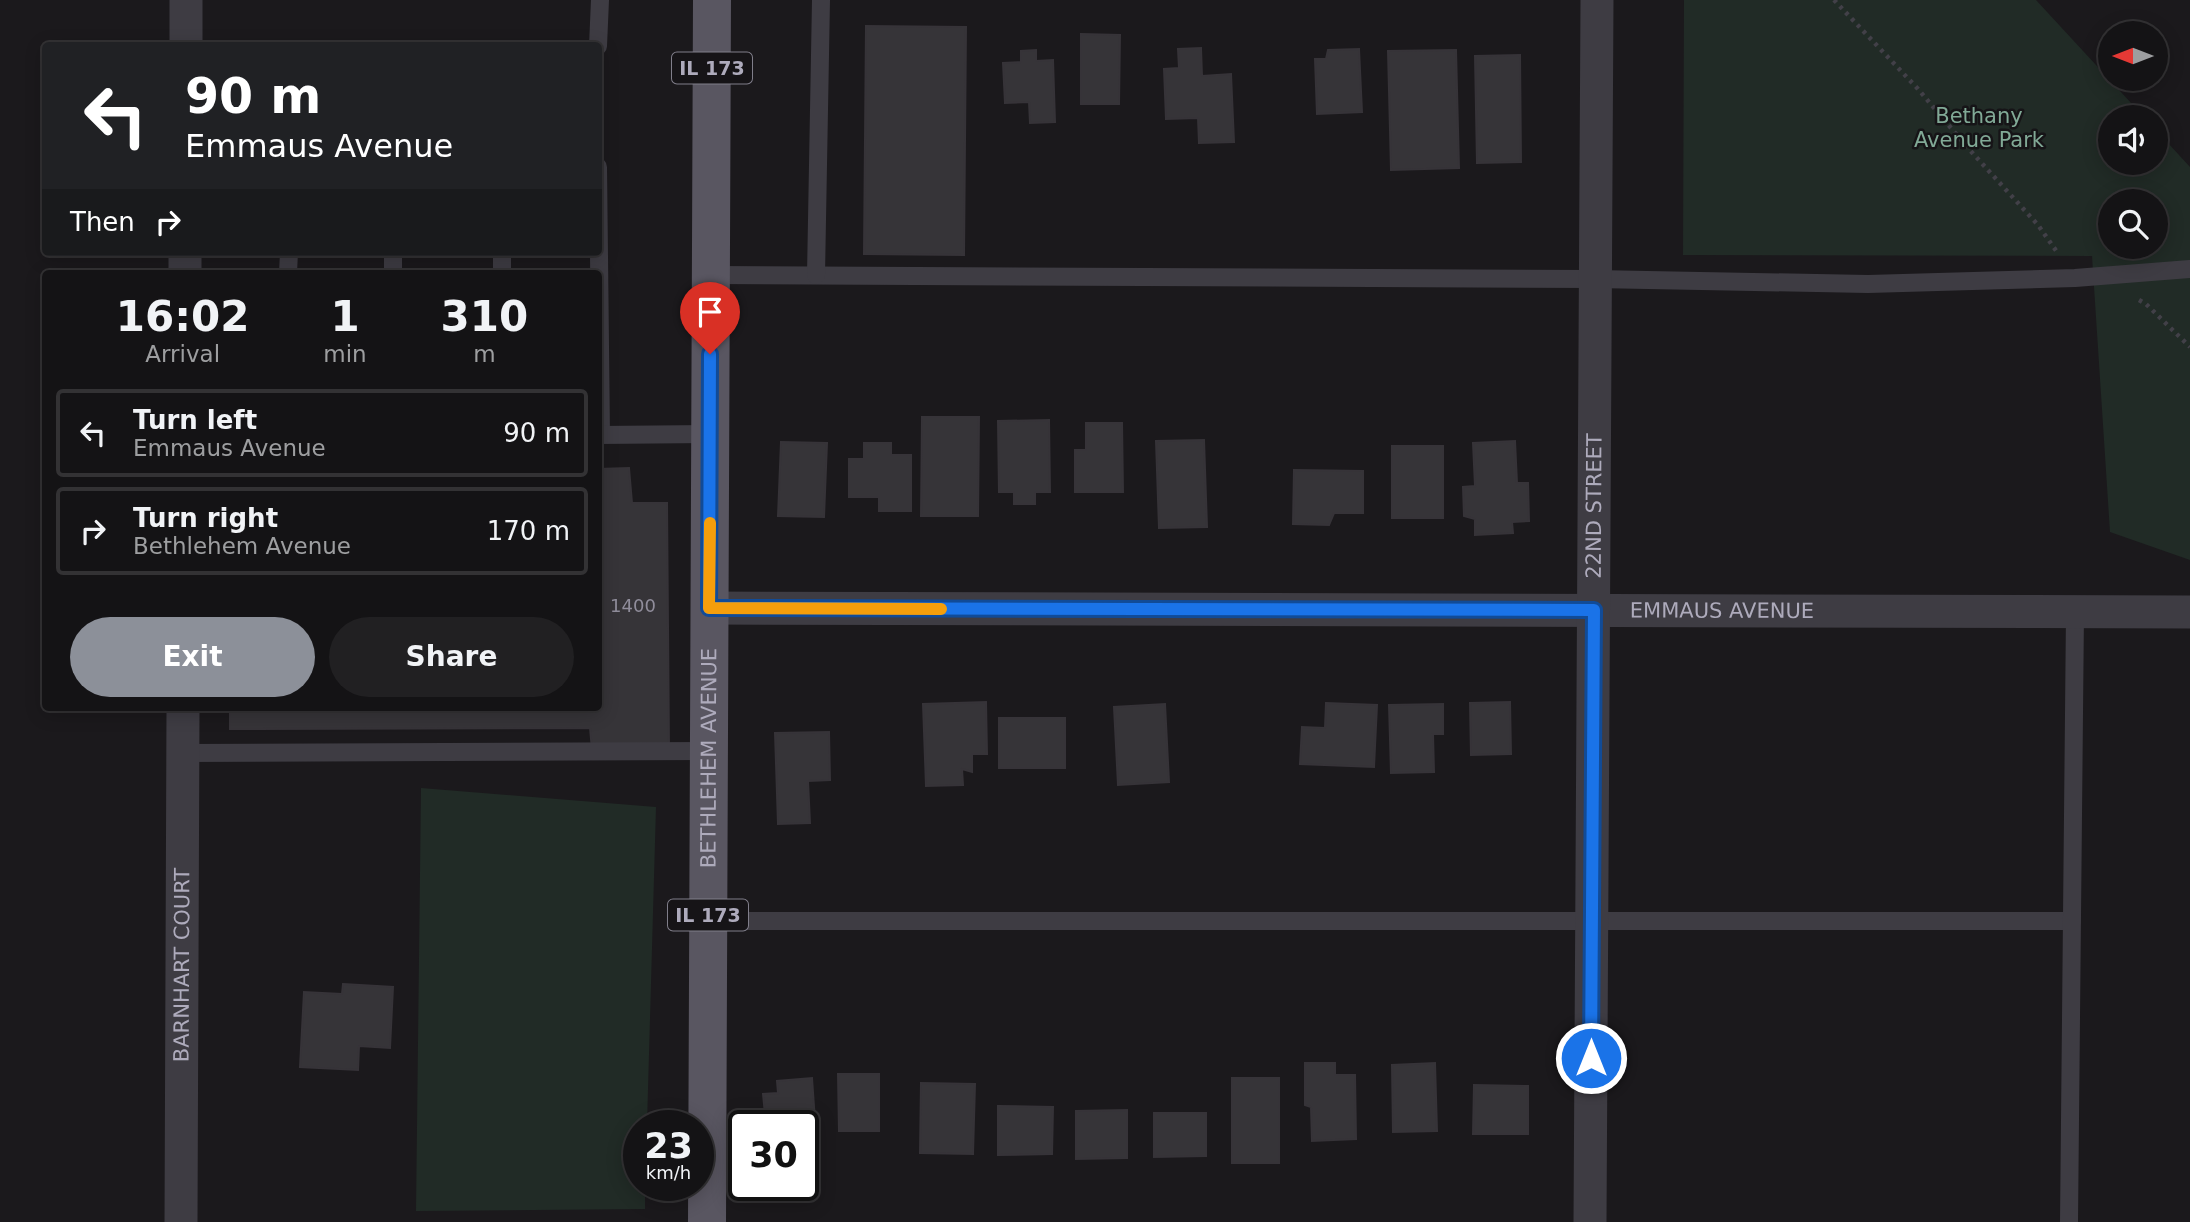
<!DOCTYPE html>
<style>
:root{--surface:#141315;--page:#212022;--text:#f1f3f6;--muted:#9d9ea0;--line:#333234;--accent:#8c9099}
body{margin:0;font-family:"DejaVu Sans",sans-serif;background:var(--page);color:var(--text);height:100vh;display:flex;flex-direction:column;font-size:26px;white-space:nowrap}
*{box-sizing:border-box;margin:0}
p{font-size:23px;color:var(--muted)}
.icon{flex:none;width:38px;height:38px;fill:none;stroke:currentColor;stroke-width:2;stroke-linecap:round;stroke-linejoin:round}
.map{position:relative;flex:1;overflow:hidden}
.panel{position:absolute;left:42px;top:270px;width:560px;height:441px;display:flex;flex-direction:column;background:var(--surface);border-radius:7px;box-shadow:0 4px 18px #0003,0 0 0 2px var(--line)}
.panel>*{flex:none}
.hud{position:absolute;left:42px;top:42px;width:560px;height:214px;border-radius:7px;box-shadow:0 4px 18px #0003,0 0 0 2px var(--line);background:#202124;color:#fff;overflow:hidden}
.needle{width:46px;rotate:270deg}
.buttons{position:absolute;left:2098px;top:21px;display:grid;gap:14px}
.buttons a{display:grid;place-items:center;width:70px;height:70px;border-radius:50%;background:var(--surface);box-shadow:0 4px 18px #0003,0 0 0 2px var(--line);font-size:35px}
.speed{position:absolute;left:623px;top:1110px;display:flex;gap:14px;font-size:35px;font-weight:700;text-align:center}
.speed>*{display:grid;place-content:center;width:91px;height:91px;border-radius:50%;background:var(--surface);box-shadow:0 4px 18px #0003,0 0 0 2px var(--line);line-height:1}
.speed small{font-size:18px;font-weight:400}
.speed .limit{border:4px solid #111;border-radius:10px;background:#fff;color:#111}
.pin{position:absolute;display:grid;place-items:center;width:60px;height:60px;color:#fff;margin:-72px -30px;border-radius:50% 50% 50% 0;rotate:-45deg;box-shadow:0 0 7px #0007}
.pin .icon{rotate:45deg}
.me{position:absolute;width:77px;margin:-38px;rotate:0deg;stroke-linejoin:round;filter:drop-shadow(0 0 5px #0008)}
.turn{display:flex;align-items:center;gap:24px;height:147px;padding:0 28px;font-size:32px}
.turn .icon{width:91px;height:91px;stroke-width:2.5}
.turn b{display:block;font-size:49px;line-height:60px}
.then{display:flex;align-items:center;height:66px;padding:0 28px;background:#0003;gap:14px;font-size:26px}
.eta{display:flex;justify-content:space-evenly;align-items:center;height:119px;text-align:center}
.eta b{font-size:42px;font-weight:700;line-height:49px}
.button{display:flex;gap:14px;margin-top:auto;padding:14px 28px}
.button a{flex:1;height:80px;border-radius:42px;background:var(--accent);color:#fff;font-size:28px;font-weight:700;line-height:80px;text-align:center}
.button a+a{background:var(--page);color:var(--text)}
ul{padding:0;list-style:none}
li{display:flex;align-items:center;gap:21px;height:88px;margin:0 14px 10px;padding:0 14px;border:4px solid var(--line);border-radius:7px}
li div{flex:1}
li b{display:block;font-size:26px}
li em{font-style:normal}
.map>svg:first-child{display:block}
</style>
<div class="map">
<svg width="2190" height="1222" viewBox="0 0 2190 1222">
<rect width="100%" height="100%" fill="#1b191c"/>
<!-- green -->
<g fill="#212b26" fill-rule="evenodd">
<path d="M1684,0H2036L2144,117H2110V163H2156V130L2190,167V560L2110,532L2092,256L1683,255ZM2110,201H2156V247H2110Z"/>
<path d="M421,788L656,807L647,1125H639V1185H645V1209L416,1211Z"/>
</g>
<!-- building -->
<g fill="#363438" stroke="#363338" stroke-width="2">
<path d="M866,26L966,27L964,255L864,254Z"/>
<path d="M1081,34L1120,35L1119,104H1081Z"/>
<path d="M1201,48L1202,76L1231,74L1234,142L1199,143L1198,118L1166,119L1164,69L1179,68L1178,49Z"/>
<path d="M1359,49L1362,112L1317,114L1315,59H1326L1328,50Z"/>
<path d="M1036,50V61L1053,60L1055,122L1030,123L1029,102L1005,103L1003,63L1021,62V51Z"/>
<path d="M1456,50L1459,168L1391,170L1388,51Z"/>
<path d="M1520,55L1521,162L1477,163L1475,56Z"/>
<path d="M922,417H979L978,516H921Z"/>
<path d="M1049,420L1050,492H1035V504H1014V492H999L998,421Z"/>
<path d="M1086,423H1122L1123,492H1075V450H1086Z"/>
<path d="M1204,440L1207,527L1159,528L1156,441Z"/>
<path d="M1515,441L1517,483H1528L1529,521L1512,522L1513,533L1475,535V519L1464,516L1463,487L1475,486L1473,443Z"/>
<path d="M781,442L827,443L824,517L778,516Z"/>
<path d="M864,443H891V455H911V511H879V497H849V459H864Z"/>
<rect x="1392" y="446" width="51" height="72"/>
<path d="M629,468L632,503H667L669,750H592L590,728L230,729V707H598V469Z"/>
<path d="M1294,470L1363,471V513H1334L1329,525L1293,524Z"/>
<path d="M986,702L987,754H972V772L962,769L963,785L926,786L923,704Z"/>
<path d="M1510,702L1511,754L1471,755L1470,703Z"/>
<path d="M1326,703L1377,705L1374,767L1300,764L1302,727L1325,728Z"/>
<path d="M1165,704L1169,782L1118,785L1114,707Z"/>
<path d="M1443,704V734H1433L1434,772L1391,773L1389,705Z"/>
<rect x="999" y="718" width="66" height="50"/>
<path d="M829,732L830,780L808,781L810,823L778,824L775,733Z"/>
<path d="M343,984L393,987L390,1048L359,1046L358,1070L300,1067L304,992L342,994Z"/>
<path d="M1305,1063H1335V1075H1355L1356,1139L1312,1141L1311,1107L1305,1105Z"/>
<path d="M1435,1063L1437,1131L1393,1132L1392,1065Z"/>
<path d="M838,1074H879V1131H839Z"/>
<path d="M812,1078L815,1121L803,1122V1125H766L763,1094L778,1093L777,1081Z"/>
<rect x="1232" y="1078" width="47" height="85"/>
<path d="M921,1083L975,1084L973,1154L920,1153Z"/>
<path d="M1474,1085L1528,1086V1134H1473Z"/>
<path d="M998,1106L1053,1107L1052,1154L998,1155Z"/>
<path d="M1127,1110V1158L1076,1159V1111Z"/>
<path d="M1154,1113H1206V1156L1154,1157Z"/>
</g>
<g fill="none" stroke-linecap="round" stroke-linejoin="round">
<!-- path -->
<g stroke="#424048" stroke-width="4.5" stroke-dasharray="3.5 5" stroke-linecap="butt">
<path d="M1834,0L1918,89L1967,147L2038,225L2057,252"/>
<path d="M2139,300L2146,304L2190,347"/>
</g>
<!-- lane -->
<g stroke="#3e3c43" stroke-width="18">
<path d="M598,46L600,0"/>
<path d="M598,167L601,435"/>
<path d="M393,252V273"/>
<path d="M502,252V273"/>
<path d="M288,273L289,252"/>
<path d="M711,275L1595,279L1868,284L2075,278L2190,269"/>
<path d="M816,275L821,0"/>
<path d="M598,435L710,434"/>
<path d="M183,753L709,751"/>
<path d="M708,921H2072"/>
<path d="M2069,1222L2075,612"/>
</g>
<!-- street -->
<g stroke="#3e3c43" stroke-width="33">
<path d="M186,46V0"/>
<path d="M185,273V252"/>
<path id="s1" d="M709,608L2190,612"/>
<path id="s2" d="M181,1222L183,707"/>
<path id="s3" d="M1590,1222L1597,0"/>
</g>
<!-- primary -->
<path stroke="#595661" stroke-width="38" id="s4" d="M707,1222L712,0"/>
</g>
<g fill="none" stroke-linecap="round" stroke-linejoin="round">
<defs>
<path id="route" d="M710,354L709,608L1594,610L1591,1058"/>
</defs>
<!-- route casing -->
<use href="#route" stroke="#114b97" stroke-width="18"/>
<!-- route -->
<use href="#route" stroke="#1a73e8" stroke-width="12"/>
<!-- slow -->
<path stroke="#f59e0b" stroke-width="12" d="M710,523L709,608L941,609"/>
</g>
<g text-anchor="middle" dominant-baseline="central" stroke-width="5" stroke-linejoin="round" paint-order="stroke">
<!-- number labels -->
<g font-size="18" fill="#908d9b">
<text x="633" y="605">1400</text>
</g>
<!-- shield labels -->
<g fill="#161417" stroke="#807e8a" stroke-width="2">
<rect x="672" y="52.5" width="80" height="31" rx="5"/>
<rect x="668" y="899.5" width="80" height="31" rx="5"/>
</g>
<g font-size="19" font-weight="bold" fill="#aeabbc">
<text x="712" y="68">IL 173</text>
<text x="708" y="915">IL 173</text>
</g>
<!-- park labels -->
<g font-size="21" fill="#81a996" stroke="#161417">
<text x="1979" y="116">Bethany<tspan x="1979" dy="24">Avenue Park</tspan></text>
</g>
<!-- street labels -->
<g font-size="21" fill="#aeabbc" stroke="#161417">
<text stroke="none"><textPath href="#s3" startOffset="716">22ND STREET</textPath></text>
<text stroke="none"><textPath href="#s1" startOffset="1013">EMMAUS AVENUE</textPath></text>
<text stroke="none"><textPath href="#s4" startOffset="464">BETHLEHEM AVENUE</textPath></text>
<text stroke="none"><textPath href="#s2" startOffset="257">BARNHART COURT</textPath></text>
</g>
</g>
</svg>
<div class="buttons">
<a><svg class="needle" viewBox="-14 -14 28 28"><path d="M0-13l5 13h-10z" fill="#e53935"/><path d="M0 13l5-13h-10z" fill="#9d9ea0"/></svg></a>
<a><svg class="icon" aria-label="sound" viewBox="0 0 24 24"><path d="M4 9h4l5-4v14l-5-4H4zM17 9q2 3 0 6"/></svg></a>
<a><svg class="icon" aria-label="search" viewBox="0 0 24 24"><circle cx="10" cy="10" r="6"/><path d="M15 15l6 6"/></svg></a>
</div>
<div class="speed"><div>23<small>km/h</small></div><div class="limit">30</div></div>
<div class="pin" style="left:710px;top:354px;background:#d93025"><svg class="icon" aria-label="arrive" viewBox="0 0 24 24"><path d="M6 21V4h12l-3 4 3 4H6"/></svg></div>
<svg class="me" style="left:1591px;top:1058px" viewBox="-20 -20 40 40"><circle r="17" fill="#1a73e8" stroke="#fff" stroke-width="3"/><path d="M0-11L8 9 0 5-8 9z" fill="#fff"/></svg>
<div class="hud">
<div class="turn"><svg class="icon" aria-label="left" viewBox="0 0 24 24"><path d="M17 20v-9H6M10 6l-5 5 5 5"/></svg><div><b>90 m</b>Emmaus Avenue</div></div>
<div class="then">Then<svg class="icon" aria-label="right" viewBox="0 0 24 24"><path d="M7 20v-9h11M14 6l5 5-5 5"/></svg></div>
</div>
<section class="panel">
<div class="eta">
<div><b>16:02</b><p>Arrival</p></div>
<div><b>1</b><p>min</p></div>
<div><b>310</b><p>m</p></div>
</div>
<ul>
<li><svg class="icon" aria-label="left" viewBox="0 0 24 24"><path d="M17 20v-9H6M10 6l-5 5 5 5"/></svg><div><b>Turn left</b><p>Emmaus Avenue</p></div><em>90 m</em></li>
<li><svg class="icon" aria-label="right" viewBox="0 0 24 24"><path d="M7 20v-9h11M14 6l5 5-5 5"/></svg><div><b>Turn right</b><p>Bethlehem Avenue</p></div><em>170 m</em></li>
</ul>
<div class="button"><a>Exit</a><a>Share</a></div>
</section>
</div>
